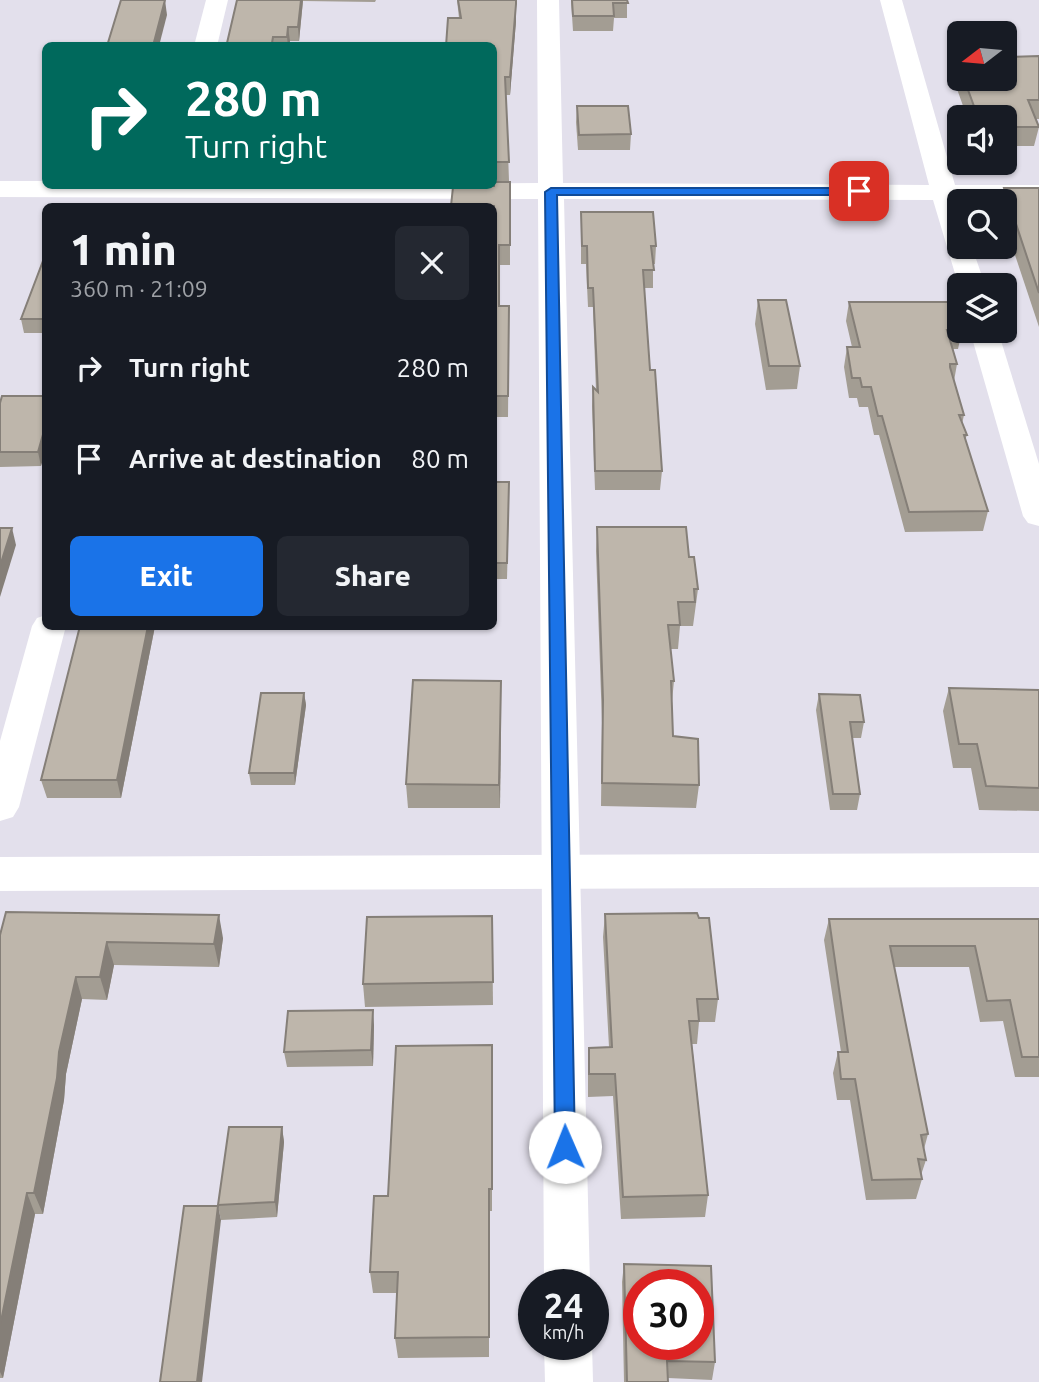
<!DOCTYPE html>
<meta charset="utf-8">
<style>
:root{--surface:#171b24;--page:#242831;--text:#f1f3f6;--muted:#9ea1a6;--accent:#1a73e8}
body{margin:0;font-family:Ubuntu,sans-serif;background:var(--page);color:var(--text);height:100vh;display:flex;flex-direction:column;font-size:26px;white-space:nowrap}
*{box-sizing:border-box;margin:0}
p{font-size:23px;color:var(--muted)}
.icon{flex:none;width:38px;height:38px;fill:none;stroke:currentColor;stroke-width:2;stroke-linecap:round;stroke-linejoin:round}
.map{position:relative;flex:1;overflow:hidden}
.panel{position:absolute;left:42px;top:203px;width:455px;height:427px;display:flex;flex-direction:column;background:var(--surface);border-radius:10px;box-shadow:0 2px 5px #0004}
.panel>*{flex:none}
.banner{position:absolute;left:42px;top:42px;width:455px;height:147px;border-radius:10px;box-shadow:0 2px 5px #0004;background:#00695c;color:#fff;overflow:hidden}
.needle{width:46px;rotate:254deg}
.controls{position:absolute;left:947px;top:21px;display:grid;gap:14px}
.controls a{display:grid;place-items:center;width:70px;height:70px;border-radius:10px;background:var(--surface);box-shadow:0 2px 5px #0004;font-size:35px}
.speed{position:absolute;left:518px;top:1269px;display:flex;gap:14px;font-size:35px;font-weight:700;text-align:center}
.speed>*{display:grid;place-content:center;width:91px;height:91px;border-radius:50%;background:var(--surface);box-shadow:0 2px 5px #0004;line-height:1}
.speed small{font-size:18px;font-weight:400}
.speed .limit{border:10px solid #d22;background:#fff;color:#111}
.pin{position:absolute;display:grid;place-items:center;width:60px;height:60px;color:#fff;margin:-30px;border-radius:14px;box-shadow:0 4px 10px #0006}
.me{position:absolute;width:77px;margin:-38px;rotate:359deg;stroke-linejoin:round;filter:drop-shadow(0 0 5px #0008)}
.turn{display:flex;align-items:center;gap:24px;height:147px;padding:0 28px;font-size:32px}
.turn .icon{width:91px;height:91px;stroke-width:2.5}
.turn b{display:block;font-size:49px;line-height:60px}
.round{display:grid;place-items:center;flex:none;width:74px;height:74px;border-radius:10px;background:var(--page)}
.headline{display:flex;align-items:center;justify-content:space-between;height:119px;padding:0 28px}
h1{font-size:42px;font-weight:800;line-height:52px}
.cta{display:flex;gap:14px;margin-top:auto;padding:14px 28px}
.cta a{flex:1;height:80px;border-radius:10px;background:var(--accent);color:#fff;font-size:28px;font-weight:800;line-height:80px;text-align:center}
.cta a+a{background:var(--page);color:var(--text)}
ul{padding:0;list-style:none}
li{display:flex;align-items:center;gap:21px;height:91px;padding:0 28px}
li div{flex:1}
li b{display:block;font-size:26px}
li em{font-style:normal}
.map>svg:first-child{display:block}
</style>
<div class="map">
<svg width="1039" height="1382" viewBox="0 0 1039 1382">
<rect width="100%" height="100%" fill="#e3e0ec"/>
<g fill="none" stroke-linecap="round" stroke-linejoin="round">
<!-- street -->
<g fill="#fff" fill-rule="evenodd">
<path d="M206,0H228L217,46H194Z"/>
<path d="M537,0H559L563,183L929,185L880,0H902L955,185H1039V201L959,200V247H972L985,285H959V287L933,200L564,199L590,1284H544L538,199L0,197V181H46V186L538,183Z"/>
<path d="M970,331H998L1039,464V526L1028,523L1023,516Z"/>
<path d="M46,615V626H66L19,807L13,817L0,821V741L32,626L37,618Z"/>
<path d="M544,1344H592L593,1382H545Z"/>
</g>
<!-- secondary -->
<path fill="#fff" fill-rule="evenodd" d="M1039,853V887L0,891V857Z"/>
</g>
<!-- wall -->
<g fill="#a39d93">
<path d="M237,0H376L375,2L303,1L299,41H290L289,46H227Z"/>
<path d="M457,0H516V21L510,95H506L509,181H494V46L459,18Z"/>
<path d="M571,0H627V18H614L613,31H573Z"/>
<path d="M1039,56V119H1036L1039,127L1034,146H1004V117H967L952,75L956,57H959V79H1004Z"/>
<path d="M577,106L631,134L630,150H578L576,122Z"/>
<path d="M510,182V265H499V306H509L508,417H494V206L467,187Z"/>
<path d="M1004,188H1039V327L1004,222V201H1001Z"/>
<path d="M581,212L656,246L655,264H653V288H644L650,370L662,471L660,490H595L592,406L593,387L596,391L593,307H588L586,264H581Z"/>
<path d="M46,253V333H24L21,319Z"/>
<path d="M758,300L800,366L797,389L766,390L755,324Z"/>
<path d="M849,302L959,320V331H962L958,349H953L957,364L954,381L964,415L962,424L967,435L965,440L988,511L983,531L905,532L879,435H874L868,407H859L857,398H849L844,367L847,347H852L846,321Z"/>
<path d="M46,396L41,466L0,467V403Z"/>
<path d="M494,482L509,498L507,579H494Z"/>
<path d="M597,527L689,557L698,589L693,626H680L678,649H670L674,681L672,701L673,736L699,785L696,808L601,806L602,723L596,551Z"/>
<path d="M80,626H155L121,798H47L41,780Z"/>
<path d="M949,688L1039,690V811L979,810L971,768H953L943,711Z"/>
<path d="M304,693L306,705L295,785H251L249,773Z"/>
<path d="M819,694L864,722L861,738H852L860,794L857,810H830L816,710Z"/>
<path d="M501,704L500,808H408L406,784Z"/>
<path d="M605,914L718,999L715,1022H699L697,1044H692L708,1195L705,1217L621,1219L613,1096L588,1097V1070L589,1048L609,1047L603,937Z"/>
<path d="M492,916L493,1005L365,1007L363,984Z"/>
<path d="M829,919H1039V1077H1015L1003,1021L980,1022L969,967H894L928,1134L924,1149L926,1160L921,1175L922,1179L916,1199L866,1200L850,1100H837L833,1073L838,1052H841L824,940Z"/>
<path d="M0,935L223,938L219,967L114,965L107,1000L82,999L66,1074L64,1100L43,1214H35L3,1378H0Z"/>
<path d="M374,1025L373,1066L287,1067L284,1052Z"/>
<path d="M492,1068V1211H489V1357L398,1358L395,1338L397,1293H373L370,1272L388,1196Z"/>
<path d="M282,1127L284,1142L277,1217L221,1220L218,1206Z"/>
<path d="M624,1264L715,1362L712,1380L668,1378V1382H624L622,1282Z"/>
</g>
<!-- shaded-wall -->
<g fill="#857f78">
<path d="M165,0L167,15L159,46H153Z"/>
<path d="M301,0H303L299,41L298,27Z"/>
<path d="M516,4V21L510,95V77Z"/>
<path d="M288,27L290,41L289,46H288L287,37Z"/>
<path d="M46,424V450L41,466L38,452Z"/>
<path d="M12,528L16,545L0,597V566Z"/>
<path d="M148,626H155L121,798L117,780Z"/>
<path d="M501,681V704L500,808L499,785Z"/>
<path d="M304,693L306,705L295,785L294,773Z"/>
<path d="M219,915L223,938L219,967L214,944Z"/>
<path d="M107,942L114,965L107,1000L100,977Z"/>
<path d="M76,977L82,999L66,1074L64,1100L43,1214L34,1193L59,1052Z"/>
<path d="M373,1010L374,1025L373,1066L371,1050Z"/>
<path d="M282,1127L284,1142L277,1217L275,1202Z"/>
<path d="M27,1193L35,1214L3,1378L0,1372V1326Z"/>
<path d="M218,1206L221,1220L202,1382H197Z"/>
</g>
<!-- building -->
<g fill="#beb6ab" stroke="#857f78" stroke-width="2" fill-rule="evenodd">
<path d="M121,0H165L153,46H107Z"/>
<path d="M237,0H301L298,27H288L287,37H273L272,43H227Z"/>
<path d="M458,0H516V4L510,77H505L509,162H494V46H446L448,18H461Z"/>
<path d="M572,0H627L628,3H613L614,16H573Z"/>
<path d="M1039,56V100H1028L1039,127H1004V117H978L964,79H1004V57Z"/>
<path d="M577,106H628L631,134L579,135Z"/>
<path d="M494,182H510V245H499V306H509L508,396H494V206H451L453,187H467V186H494Z"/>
<path d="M1004,188H1039V293Z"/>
<path d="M581,212H653L656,246H651L654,270H643L650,370H655L662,471H595L593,387L598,392L593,288H588L587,246H582Z"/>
<path d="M46,253V319H21Z"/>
<path d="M758,300H786L800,366H769Z"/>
<path d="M849,302H954L959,320V330H947L957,364H950V367L964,415H959L967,435H964L988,511L909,512L882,416H878L871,387H862L860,378H852L847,347H860Z"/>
<path d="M2,396H46V424L38,452H0V403Z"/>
<path d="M494,482H509L507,563H494Z"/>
<path d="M597,527H686L689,557H694L698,589H694L695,602H678L680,625H668L674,681H671L673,736L698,739L699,785L602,783L603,700Z"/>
<path d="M0,528H12L0,566Z"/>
<path d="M80,626H148L117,780H41Z"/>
<path d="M413,680L501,681L499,785L406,784Z"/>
<path d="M949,688L1039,690V788L986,786L977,744H959Z"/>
<path d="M261,693H304L294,773H249Z"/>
<path d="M819,694L860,695L864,722H850L860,794H833Z"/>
<path d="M6,912L219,915L214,944L107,942L100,977H76L59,1052L57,1078L34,1193H27L0,1326V935Z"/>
<path d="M697,913L699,918H709L718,999H697L699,1021H689L708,1195L623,1197L615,1074H589V1048L612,1047L605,914Z"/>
<path d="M492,916L493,982L363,984L367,917Z"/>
<path d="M829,919H1039V1057H1022L1010,1000L987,1001L975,946H890L928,1134L921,1135L926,1160L918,1159L922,1179L872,1180L855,1079H841L838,1052H848Z"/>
<path d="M373,1010L371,1050L284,1052L288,1011Z"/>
<path d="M492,1045V1189H489V1337L395,1338L398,1272H370L374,1196H388L396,1046Z"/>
<path d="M229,1127H282L275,1202L218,1205Z"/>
<path d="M184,1206H218L197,1382H160Z"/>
<path d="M624,1264L711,1266L715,1362L667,1361L668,1382H627ZM639,1284H698V1344H639Z"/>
</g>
<!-- route -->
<path fill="#1a73e8" stroke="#114b97" stroke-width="2" d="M551,188H859L865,191L859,195H557L575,1147L572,1153L565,1156L558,1153L555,1147L545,192Z"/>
</svg>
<div class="controls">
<a><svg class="needle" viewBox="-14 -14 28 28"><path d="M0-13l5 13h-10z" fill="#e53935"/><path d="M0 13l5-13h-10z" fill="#9ea1a6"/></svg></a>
<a><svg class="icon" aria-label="sound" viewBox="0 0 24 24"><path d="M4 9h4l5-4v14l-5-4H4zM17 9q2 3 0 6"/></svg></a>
<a><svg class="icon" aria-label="search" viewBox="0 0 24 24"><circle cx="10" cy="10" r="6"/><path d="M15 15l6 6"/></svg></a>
<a><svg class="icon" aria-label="layers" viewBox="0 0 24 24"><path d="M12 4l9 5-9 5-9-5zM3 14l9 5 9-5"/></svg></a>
</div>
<div class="speed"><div>24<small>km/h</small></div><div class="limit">30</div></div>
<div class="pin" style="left:859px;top:191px;background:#d93025"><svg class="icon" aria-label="arrive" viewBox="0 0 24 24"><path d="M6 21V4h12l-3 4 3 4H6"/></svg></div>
<svg class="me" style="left:565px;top:1147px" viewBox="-20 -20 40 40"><circle r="19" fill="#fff"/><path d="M0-13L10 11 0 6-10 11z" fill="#1a73e8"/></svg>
<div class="banner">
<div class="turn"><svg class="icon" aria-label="right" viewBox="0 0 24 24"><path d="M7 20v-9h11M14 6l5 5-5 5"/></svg><div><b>280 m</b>Turn right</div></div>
</div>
<section class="panel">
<div class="headline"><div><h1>1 min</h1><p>360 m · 21:09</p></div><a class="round"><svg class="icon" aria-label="close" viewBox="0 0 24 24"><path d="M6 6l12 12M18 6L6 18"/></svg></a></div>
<ul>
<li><svg class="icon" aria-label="right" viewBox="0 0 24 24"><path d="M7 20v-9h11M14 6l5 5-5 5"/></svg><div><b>Turn right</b></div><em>280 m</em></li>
<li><svg class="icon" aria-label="arrive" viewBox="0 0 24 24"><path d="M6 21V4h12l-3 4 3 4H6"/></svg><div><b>Arrive at destination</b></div><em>80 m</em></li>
</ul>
<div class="cta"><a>Exit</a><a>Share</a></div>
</section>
</div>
